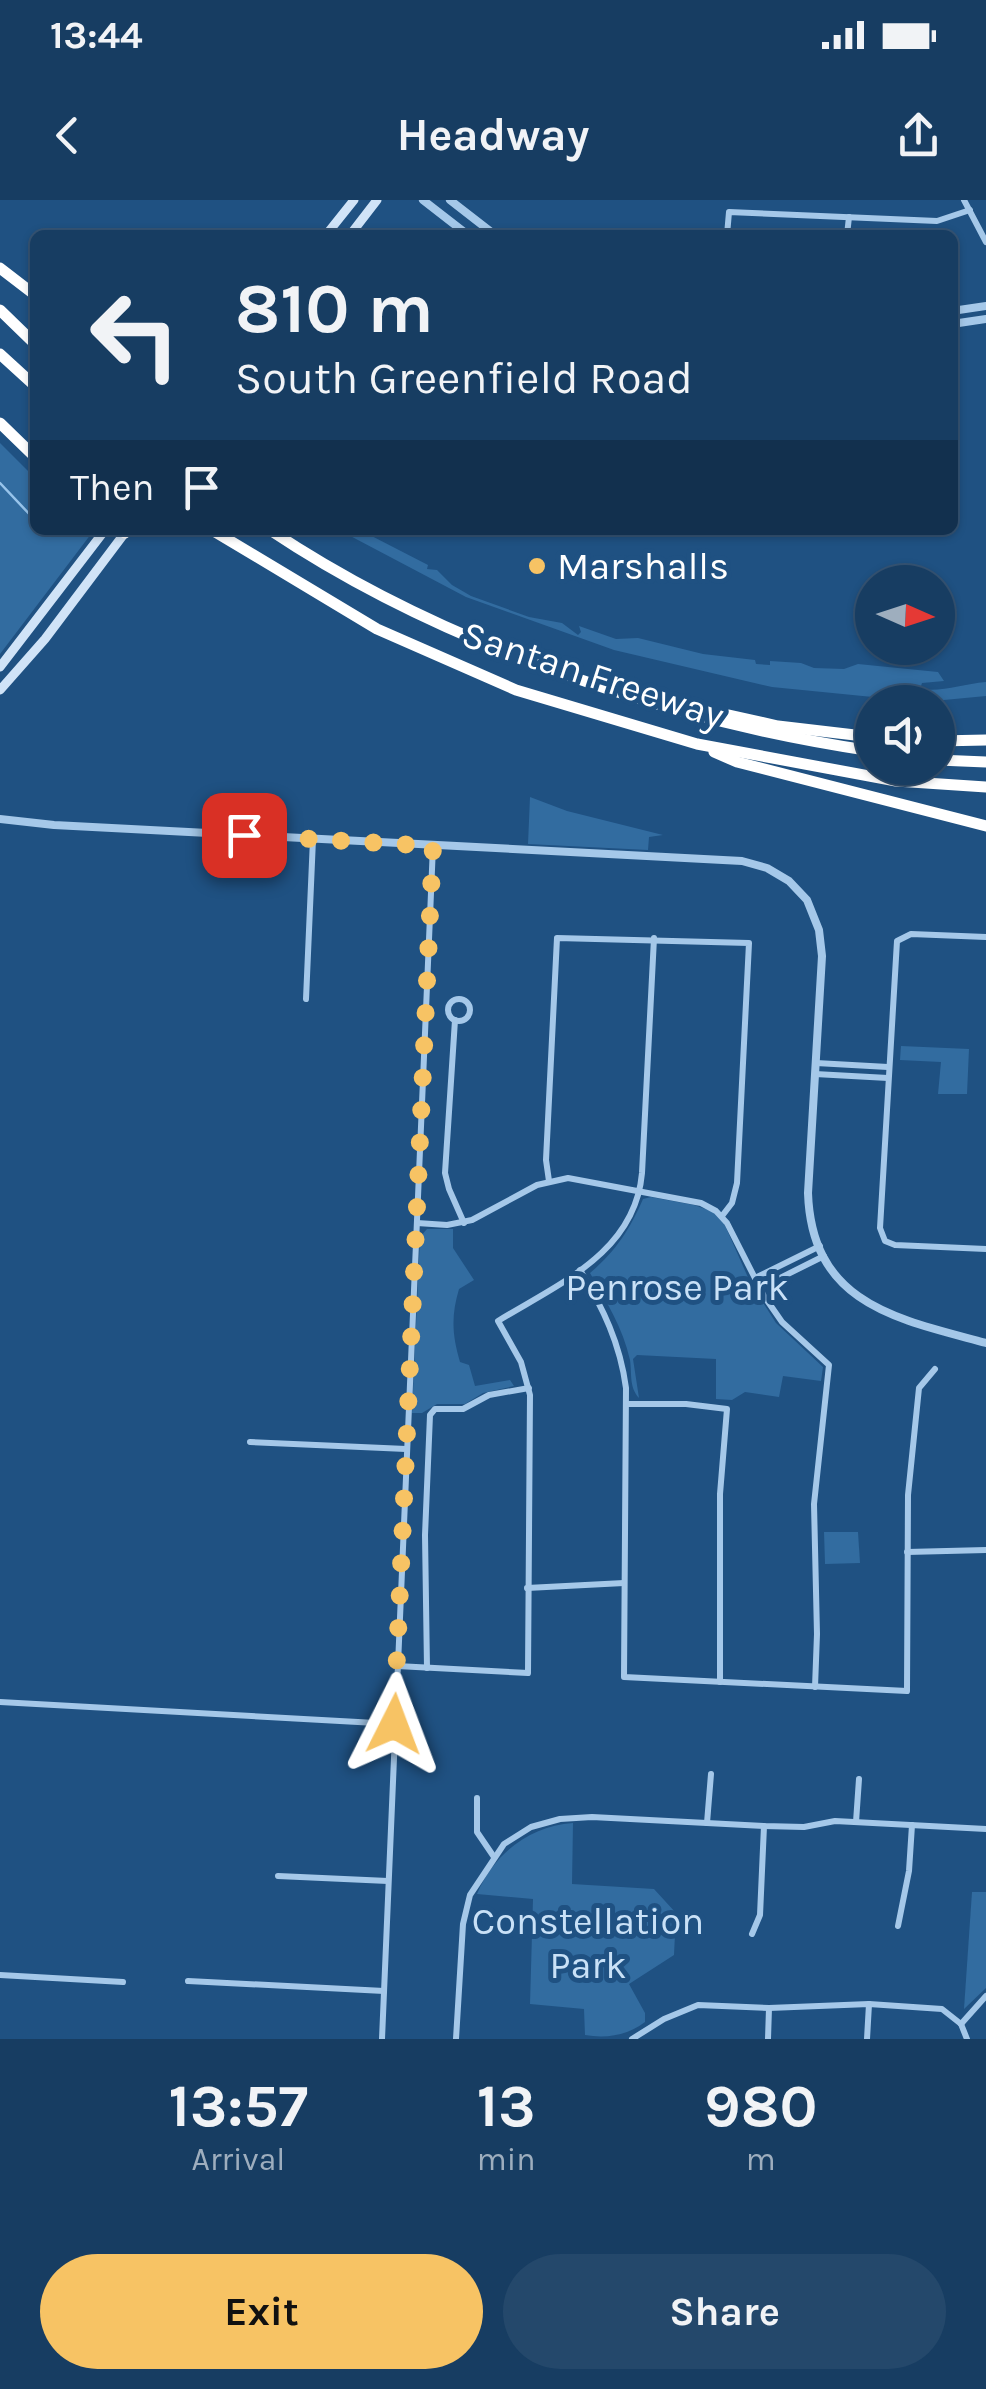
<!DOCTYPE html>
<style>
:root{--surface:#173d62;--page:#24486b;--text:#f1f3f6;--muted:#9eaebe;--line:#365677;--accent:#f7c364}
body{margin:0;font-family:Karla,sans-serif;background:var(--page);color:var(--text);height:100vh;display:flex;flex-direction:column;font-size:38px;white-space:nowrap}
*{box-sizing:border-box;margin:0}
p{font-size:32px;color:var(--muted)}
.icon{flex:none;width:55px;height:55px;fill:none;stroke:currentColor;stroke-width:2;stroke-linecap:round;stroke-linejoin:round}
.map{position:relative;height:1839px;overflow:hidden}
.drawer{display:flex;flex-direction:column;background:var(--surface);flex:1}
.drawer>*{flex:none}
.guide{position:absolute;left:30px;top:30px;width:928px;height:305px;border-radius:15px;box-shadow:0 2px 8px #0004,0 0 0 2px var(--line);background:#173d62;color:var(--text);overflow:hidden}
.needle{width:65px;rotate:93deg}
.controls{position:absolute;left:855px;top:365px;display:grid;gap:20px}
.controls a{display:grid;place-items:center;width:100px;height:100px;border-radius:50%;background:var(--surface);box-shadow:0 2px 8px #0004,0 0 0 2px var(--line);font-size:50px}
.pin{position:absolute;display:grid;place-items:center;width:85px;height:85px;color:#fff;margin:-42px;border-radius:20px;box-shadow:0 5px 15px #0006}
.me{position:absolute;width:110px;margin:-55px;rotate:3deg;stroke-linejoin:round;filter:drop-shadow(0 0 8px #0008)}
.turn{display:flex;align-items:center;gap:35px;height:210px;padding:0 40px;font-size:45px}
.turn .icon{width:130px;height:130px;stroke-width:2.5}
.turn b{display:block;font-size:70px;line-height:85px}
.then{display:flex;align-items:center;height:95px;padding:0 40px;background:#0003;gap:20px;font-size:38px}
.eta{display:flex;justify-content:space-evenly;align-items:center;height:170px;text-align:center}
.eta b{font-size:60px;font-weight:700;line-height:70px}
.button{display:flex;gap:20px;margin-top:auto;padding:20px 40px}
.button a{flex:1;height:115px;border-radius:60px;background:var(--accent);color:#111;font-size:40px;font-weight:700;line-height:115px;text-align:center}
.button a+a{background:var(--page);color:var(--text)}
.status{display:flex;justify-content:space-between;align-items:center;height:70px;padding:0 50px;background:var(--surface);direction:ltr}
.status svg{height:28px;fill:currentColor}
header{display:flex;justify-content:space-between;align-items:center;height:130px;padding:0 40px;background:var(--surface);font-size:45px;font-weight:700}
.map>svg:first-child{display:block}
</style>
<div class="status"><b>13:44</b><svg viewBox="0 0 49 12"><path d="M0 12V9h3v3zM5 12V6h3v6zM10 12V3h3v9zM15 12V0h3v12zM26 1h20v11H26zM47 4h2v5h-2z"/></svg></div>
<header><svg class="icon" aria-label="back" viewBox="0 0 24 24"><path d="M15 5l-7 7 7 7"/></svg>Headway<svg class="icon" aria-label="share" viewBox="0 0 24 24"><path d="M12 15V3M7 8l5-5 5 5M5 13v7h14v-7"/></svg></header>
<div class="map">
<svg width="986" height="1839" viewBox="0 0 986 1839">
<rect width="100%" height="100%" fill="#1f5182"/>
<!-- green -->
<g fill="#326ca0">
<path d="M0,243L35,278V330H86L91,334L0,454Z"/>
<path d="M339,330H360L428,365L427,369L437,370L452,385L471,396L529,417L562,423L578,435L581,432L579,426L616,439L638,438L703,454L755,460L756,464L770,465V461L801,463L814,468L844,469L858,464L938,472L944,481L922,483L920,489C944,492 962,484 986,482V496L923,502L772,487L614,450L466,397Z"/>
<path d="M530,597L567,611L663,635L649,637L648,650L528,644Z"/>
<path d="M901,846L969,849L967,894H938L941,862L900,860Z"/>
<path d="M651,997L694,1005L720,1014L750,1082L776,1123L823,1167L821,1181L783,1176L779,1197L745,1192L732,1200L716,1199V1159L637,1155L633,1159L639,1198C629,1187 632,1174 630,1160C623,1128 606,1101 590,1073C616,1051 630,1029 643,999Z"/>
<path d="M427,1029H453V1048L474,1080L459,1089C451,1116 452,1135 460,1162L469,1165L475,1186L510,1180L514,1186L483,1193L465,1204H437L422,1213H412L420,1037Z"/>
<path d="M824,1332H858L860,1363L825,1364Z"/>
<path d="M573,1623L572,1684L654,1689L676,1713L674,1755L629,1784L645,1813V1822C628,1835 607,1839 585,1835L584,1809L530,1804L533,1699L477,1694C494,1654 529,1626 573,1623Z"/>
<path d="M972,1692H986V1788L964,1809Z"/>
</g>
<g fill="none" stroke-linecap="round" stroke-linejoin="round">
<!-- stream -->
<path stroke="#98c4eb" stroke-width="2.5" d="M0,283L33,318"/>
<!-- minor -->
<g stroke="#a5c8e9" stroke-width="6">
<path d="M964,0L986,42"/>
<path d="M727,35L729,12L937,21L970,10"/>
<path d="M847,35L849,17"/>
<path d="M986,737L911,734L897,741L880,1028L885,1041L895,1045L986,1049"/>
<path d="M306,799L313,639"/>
<circle cx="459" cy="810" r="11"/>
<path d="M455,820L445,973L449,989L464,1023"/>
<path d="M816,863L888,867"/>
<path d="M815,874L888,878"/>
<path d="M549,981L546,960L557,738L749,743L737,983L732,1003L722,1016"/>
<path d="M417,1023L447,1025L472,1020L537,985L568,978L701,1003L716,1011L727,1023L764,1096L782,1122L829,1165L814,1304L817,1434L815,1487"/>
<path d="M580,1070C603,1108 620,1143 626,1188L624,1477L907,1491L908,1295L919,1188L935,1169"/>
<path d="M755,1078L820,1046"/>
<path d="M760,1088L824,1056"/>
<path d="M627,1204H686L727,1209L720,1294V1482"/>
<path d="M250,1242L406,1249"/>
<path d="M907,1352L986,1350"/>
<path d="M527,1388L624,1383"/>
<path d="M397,1466L528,1473L530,1195L521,1162L498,1121C558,1084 635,1053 642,973L654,738"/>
<path d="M427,1468L425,1335L430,1215L435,1209H463L489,1195L529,1188"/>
<path d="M0,1502L394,1524"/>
<path d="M477,1598V1632L494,1657"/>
<path d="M856,1622L859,1579"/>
<path d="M707,1623L711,1574"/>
<path d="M278,1676L388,1681"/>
<path d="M898,1726L909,1671L912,1625"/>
<path d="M752,1734L760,1715L764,1626"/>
<path d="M0,1775L123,1782"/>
<path d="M188,1781L384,1791"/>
<path d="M961,1824L986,1796"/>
<path d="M961,1824L967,1839"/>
<path d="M382,1839L433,646"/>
<path d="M456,1839L463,1724L470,1695L504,1644L531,1627L560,1619L592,1617L764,1626L804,1627L835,1621L986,1629"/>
<path d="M632,1839L664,1819L698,1805L769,1808L869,1804L942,1809L961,1824"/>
<path d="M768,1839L769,1808"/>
<path d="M867,1839L869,1804"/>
</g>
<!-- tertiary -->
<g stroke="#a5c8e9" stroke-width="8">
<path d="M423,0L468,35"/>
<path d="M450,0L495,35"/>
<path d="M952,111L986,106"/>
<path d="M952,124L986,119"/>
<path d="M0,619L54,625L742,661L767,668L789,681L807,700L819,730L822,756L808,993C812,1105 898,1119 986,1143"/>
</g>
<!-- secondary -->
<g stroke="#d0e3f7" stroke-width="9">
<path d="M326,35L354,0"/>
<path d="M350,35L377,0"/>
<path d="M0,467L105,330"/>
<path d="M0,490L45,439L127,330"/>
</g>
<!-- motorway -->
<g stroke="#fff" stroke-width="11">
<path d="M0,68L35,95"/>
<path d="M0,110L35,144"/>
<path d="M0,154L35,186"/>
<path d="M0,223L35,257"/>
<path d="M121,330L125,333"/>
<path d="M212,330L377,429L516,490L697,544L896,581L986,587"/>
<path d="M270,330C442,445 668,521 872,551"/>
<path d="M729,515L778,526L872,537"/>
<path d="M938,541L986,540"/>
<path d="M714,552L737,562L986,626"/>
<path d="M938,560L986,562"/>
</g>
</g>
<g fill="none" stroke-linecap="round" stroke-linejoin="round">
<!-- route -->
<path stroke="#f7c364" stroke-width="18" stroke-dasharray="0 32.4" d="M244,635L433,646L394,1524"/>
</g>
<!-- markers -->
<circle fill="#f7c364" stroke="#1f5182" stroke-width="4" cx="537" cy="366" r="10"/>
<g text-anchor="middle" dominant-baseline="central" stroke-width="10" stroke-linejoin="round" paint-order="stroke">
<!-- poi labels -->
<g font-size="38" fill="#fff" stroke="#1f5182" text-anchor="start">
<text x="557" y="366">Marshalls</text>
</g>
<!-- street labels -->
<g font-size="38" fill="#fff" stroke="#1f5182">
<text transform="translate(593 475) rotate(18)">Santan Freeway</text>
</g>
<!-- park labels -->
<g font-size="38" fill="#c9e1f7" stroke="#1f5182">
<text x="677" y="1087">Penrose Park</text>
<text x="588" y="1721">Constellation<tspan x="588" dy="44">Park</tspan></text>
</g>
</g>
</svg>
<div class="controls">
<a><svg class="needle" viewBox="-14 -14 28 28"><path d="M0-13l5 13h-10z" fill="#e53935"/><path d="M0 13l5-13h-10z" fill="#9eaebe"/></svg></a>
<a><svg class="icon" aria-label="sound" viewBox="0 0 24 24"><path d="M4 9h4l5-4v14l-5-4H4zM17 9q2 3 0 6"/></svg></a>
</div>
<div class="pin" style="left:244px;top:635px;background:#d93025"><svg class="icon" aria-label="arrive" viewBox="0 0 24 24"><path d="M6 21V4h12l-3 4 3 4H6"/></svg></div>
<svg class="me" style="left:394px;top:1524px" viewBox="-20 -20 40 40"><path d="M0-17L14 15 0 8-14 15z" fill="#f7c364" stroke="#fff" stroke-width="4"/></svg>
<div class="guide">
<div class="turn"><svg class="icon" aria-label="left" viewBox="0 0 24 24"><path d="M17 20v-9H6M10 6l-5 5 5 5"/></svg><div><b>810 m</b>South Greenfield Road</div></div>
<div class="then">Then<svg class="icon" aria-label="arrive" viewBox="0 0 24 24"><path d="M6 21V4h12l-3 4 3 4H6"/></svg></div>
</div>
</div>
<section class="drawer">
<div class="eta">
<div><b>13:57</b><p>Arrival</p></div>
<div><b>13</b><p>min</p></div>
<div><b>980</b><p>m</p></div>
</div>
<div class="button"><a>Exit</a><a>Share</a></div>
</section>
